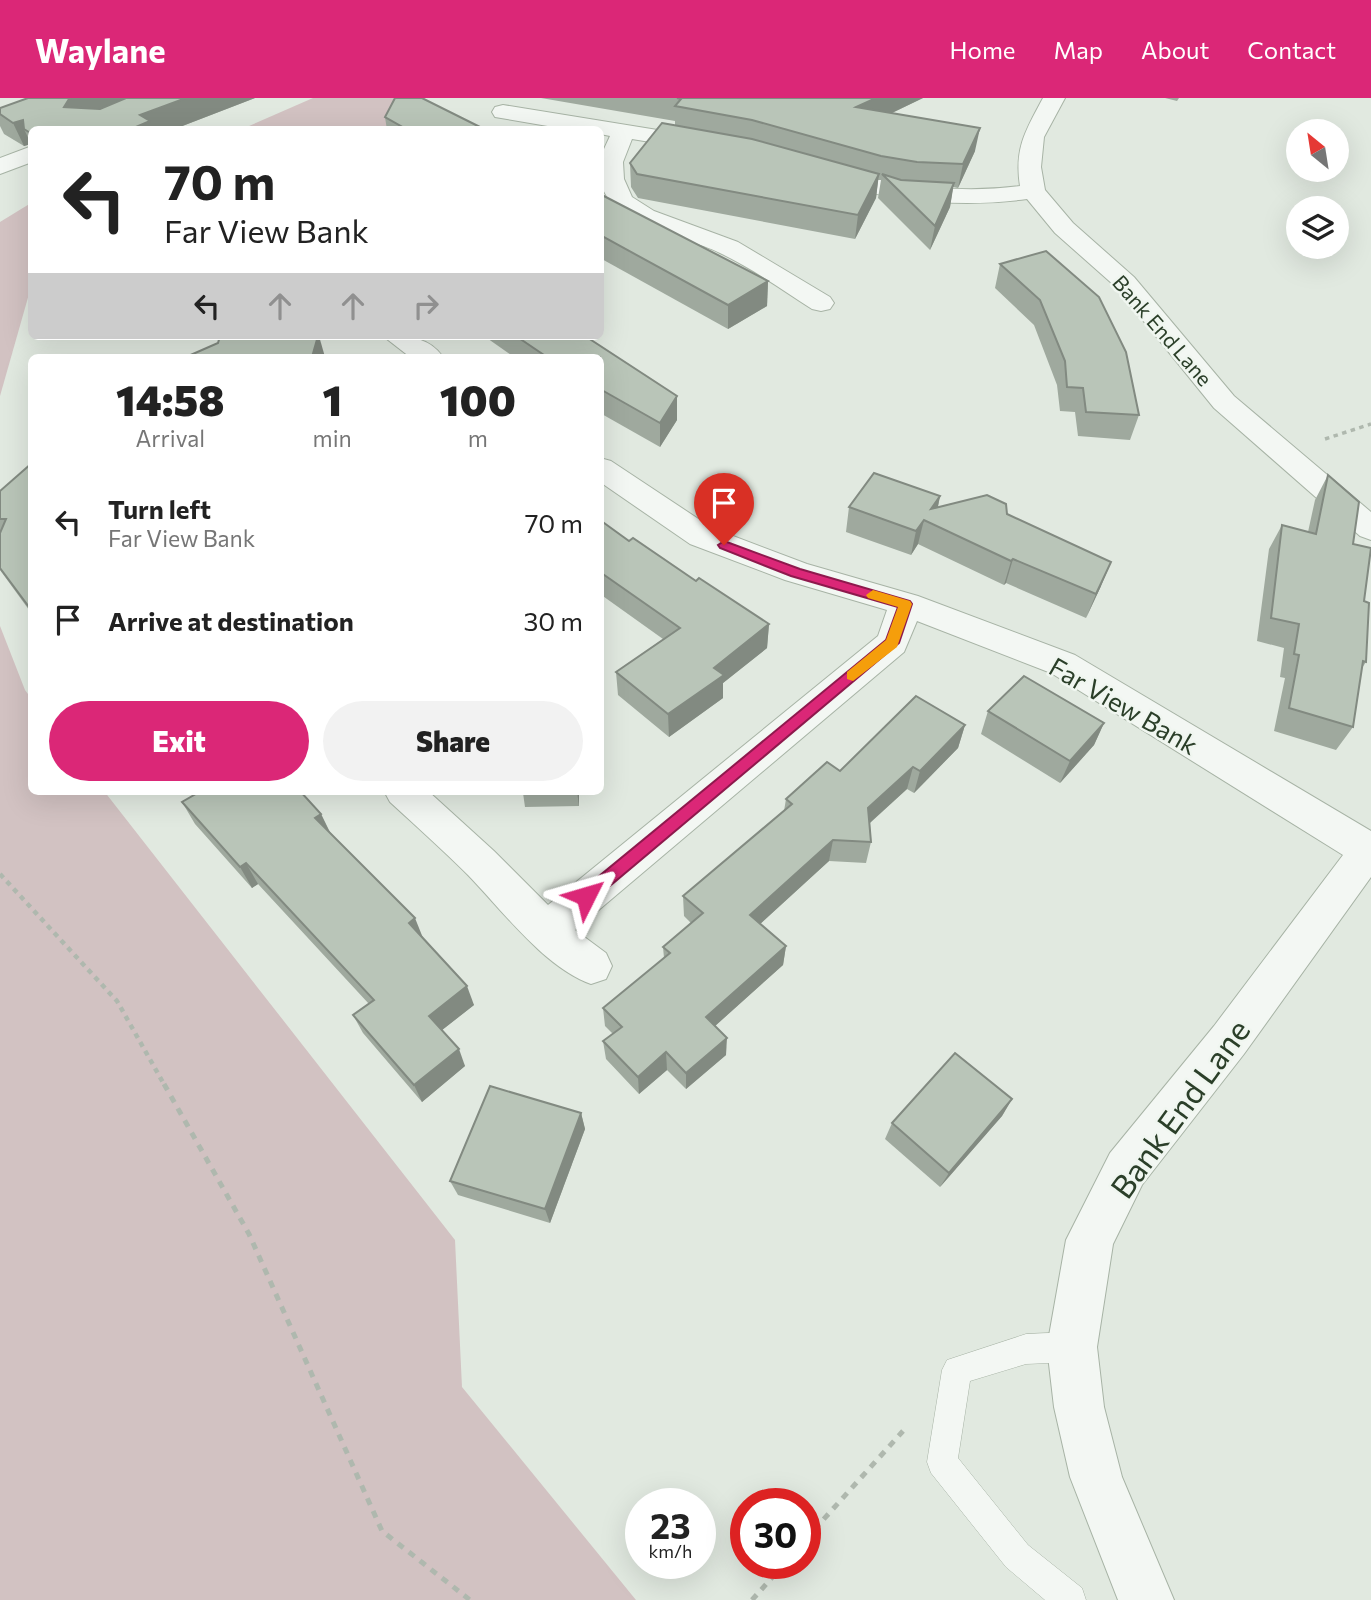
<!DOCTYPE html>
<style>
:root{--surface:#fff;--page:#f2f2f2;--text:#222;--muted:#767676;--accent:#db2777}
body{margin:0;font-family:Commissioner,sans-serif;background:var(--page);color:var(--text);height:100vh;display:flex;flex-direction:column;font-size:26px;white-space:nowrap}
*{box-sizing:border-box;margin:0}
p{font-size:23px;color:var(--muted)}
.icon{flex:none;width:38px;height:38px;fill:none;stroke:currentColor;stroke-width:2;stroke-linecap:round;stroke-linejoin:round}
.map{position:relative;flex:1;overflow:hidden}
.details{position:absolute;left:28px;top:256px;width:576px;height:441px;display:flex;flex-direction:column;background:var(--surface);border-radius:10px;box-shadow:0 7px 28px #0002}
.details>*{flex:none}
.hud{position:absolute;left:28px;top:28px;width:576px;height:214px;border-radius:10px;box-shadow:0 7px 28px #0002;background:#fff;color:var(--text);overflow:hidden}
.needle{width:46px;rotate:330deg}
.tools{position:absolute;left:1286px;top:21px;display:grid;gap:14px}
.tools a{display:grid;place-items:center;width:63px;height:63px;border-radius:50%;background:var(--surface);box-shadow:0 7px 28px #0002;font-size:35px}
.speed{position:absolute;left:625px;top:1390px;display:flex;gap:14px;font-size:35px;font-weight:700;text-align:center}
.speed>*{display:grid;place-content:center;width:91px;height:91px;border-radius:50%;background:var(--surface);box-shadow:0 7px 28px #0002;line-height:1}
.speed small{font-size:18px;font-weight:400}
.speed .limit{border:10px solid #d22;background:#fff;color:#111}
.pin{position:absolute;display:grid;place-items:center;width:60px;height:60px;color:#fff;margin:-72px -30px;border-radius:50% 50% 50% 0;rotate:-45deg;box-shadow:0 0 7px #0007}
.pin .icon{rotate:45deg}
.me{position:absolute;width:77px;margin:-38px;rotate:50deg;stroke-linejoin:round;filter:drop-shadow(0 0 5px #0008)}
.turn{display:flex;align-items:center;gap:24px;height:147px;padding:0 21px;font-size:32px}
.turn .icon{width:91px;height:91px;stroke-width:2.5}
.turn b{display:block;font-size:49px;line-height:60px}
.lanes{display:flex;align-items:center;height:66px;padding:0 21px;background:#0003;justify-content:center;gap:35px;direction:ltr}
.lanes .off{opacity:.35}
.eta{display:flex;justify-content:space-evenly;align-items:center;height:119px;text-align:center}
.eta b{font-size:42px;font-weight:800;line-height:49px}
.cta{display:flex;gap:14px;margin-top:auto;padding:14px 21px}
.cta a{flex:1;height:80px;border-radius:42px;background:var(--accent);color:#fff;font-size:28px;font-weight:800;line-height:80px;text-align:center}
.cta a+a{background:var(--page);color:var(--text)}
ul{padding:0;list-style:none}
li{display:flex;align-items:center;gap:21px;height:98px;padding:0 21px}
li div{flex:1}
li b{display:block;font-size:26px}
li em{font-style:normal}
header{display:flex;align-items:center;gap:42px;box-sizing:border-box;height:98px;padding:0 35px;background:var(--accent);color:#fff}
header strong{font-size:33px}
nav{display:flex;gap:38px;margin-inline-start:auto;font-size:24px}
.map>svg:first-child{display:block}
</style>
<header>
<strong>Waylane</strong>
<nav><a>Home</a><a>Map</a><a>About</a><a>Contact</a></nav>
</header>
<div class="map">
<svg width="1371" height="1502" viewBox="0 0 1371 1502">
<rect width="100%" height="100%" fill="#e1e9e0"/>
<!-- green -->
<g fill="#d2c2c2">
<path d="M313,0H407L405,31L240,32Z"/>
<path d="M31,105V189L0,298V124Z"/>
<path d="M0,528L25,592L31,600L32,693H104L455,1142L462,1289L636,1502H0Z"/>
</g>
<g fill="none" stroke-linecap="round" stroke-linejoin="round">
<defs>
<path id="service" d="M1072,1234L1082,1239L1087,1249L1082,1259L1072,1264L1026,1266L970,1283L958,1360L1028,1447L1082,1490L1086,1502H1045L1006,1469L931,1375L927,1364L942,1272L947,1262L1026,1236Z"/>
<g id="minor">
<path d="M1043,0H1065L1044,39L1041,69L1045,92L1073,125L1134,179L1234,298L1371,414V442L1360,438L1214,310L1116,189L1055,135L1027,101C954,111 889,102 819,82L815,77L819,72L827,70C892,86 953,97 1020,88C1014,50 1026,32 1043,0Z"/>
<path d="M503,7L713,41L716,46L713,51L705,53L632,41L623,64L624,81L632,99L654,113L738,144L830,199L834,205L830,211L821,213L812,211C782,192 752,170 720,155C681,135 589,126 600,62C602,54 607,45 610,38L600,36V32H571L495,19L492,14L495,9Z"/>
<path d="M32,48V64L0,76V60Z"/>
<path d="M383,238C407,238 428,238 443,259H410Z"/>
<path d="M600,360L611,363L712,430L807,466L918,498L1075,557L1371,733V779L1244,956L1142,1087L1113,1146L1097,1249L1104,1309L1122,1379L1174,1502H1118L1070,1379L1054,1309L1047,1249L1066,1142L1110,1055L1214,928L1343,757L1051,575L917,523L904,554L575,832L606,855L612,868L606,881L591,886C544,869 503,813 468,777C443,752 416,728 390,704L384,693H428L494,753L548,807L878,538L887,512L785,482L690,446L600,384Z"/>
</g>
</defs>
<!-- service casing -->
<use href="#service" stroke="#a7b3a5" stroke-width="1"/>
<!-- minor casing -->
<use href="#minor" stroke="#a7b3a5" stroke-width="2"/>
<!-- path-far2 -->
<path stroke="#afb8ae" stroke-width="3.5" stroke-dasharray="4.5 4.5" stroke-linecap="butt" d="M1325,341L1371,326"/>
<!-- path-far1 -->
<path stroke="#afb8ae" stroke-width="4.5" stroke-dasharray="5 5" stroke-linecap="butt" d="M0,776L117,903L165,988"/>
<!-- path -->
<g stroke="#afb8ae" stroke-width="5" stroke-dasharray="7 7" stroke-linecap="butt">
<path d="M164,986L249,1136L382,1433L470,1502"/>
<path d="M805,1442L903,1333"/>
<path d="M752,1502L785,1465"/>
</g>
<!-- service -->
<use href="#service" fill="#f3f7f3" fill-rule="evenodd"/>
<!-- minor -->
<use href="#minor" fill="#f3f7f3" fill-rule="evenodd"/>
</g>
<!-- wall -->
<g fill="#9fa99e">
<path d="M28,0H255L172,32H32V48L31,46L24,48L4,36L0,28V10Z"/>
<path d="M541,0H923L892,15L975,53L958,90L953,89L950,109L930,152L878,100L881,82H878L876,100L855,141L638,100L631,89L630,65L675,27V23Z"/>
<path d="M1165,0H1179L1177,3Z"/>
<path d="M385,19L486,32H387Z"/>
<path d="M600,96L768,183L767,208L728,231L600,160Z"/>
<path d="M1046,153L1139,317L1130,342L1078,338L1075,314L1060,313L1057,287L1034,227L995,190L1000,166Z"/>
<path d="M484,238H585L677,322L660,349L600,315V259H514Z"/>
<path d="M32,365V516L0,472V393Z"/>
<path d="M1328,377L1353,446L1364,503L1366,564L1362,570L1353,629L1336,652L1274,633L1285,580L1280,579L1284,550L1257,543L1269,451L1282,427L1308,434L1315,402Z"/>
<path d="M940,398L938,409L1007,416L1101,488L1086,520L1006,485L1004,487L918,446L911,457L846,434L849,409Z"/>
<path d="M600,422L629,443L769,526L767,550L723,585V600L669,639L618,597L616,574L663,541L600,496Z"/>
<path d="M988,613L1104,625L1094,647L1060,685L981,636Z"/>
<path d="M965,627L958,650L914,695L907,691L870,725L871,744L866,765L829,763L760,826L786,848L783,867L715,928L726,957L686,991L667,972L639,996L606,961L603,943L613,936L605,928L603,910L664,860L663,849L691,825L684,818L683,798L784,713L786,701L840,673Z"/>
<path d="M197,693H300L321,716L330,734L423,840L474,907L442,932L465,968L422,1004L363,935L353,917L369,906L258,786L252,790L195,726L182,704L198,695Z"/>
<path d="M495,693H579V708L525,709L523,695L498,696Z"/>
<path d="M1012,1001L1002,1018L940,1089L885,1041L892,1025Z"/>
<path d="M581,1015L585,1031L550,1125L458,1097L450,1083Z"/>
</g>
<!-- shaded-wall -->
<g fill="#828a81">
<path d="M71,0H138L78,25L64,9L69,1Z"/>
<path d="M186,0H255L172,32H129L140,17Z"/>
<path d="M876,0H923L854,33L856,9Z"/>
<path d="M23,22L24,31L31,46L24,48L13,25Z"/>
<path d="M980,30L975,53L958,90L963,66Z"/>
<path d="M879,76L876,100L855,141L858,117Z"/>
<path d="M954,85L950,109L930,152L935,128Z"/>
<path d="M768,183L767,208L728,231V207Z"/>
<path d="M318,238H319L325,259H312Z"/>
<path d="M677,298V322L660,349V325Z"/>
<path d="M940,398L935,422L931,411Z"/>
<path d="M924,422L918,446L911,457L916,433Z"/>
<path d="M1013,461L1006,485L1004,487L1011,463Z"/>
<path d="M1111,464L1101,488L1086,520L1096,496Z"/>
<path d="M769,526L767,550L723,585V600L669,639L668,616L714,570Z"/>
<path d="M1104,625L1094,647L1060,685L1070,663Z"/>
<path d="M965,627L958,650L914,695L920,673Z"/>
<path d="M913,669L907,691L863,731L868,710Z"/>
<path d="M577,693H579V708Z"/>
<path d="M321,716L331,737L315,720Z"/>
<path d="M833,742L829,763L748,837L750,817Z"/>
<path d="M246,765L258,786L252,790L240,769Z"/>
<path d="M415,820L423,840L409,825Z"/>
<path d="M786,848L783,867L705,937L706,919Z"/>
<path d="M467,888L474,907L437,936L429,918Z"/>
<path d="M727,940L726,957L686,991V975Z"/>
<path d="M459,951L465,968L422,1004L414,987Z"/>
<path d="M666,954L667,972L639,996L638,979Z"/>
<path d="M1012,1001L1002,1018L940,1089L949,1075Z"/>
<path d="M581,1015L585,1031L550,1125L545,1111Z"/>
</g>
<!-- building -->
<g fill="#b9c5b8" stroke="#828a81" stroke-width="2">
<path d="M28,0H71L69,1L64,9L100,11L126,0H186L140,17L150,23L129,32H32V36L24,31L23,22L13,25L0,16V10Z"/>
<path d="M395,0H422L486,32H408L385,19Z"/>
<path d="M677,0H876L856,9L980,30L963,66L917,64L881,58L752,22L675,8L681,1Z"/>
<path d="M662,25L752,41L879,76L858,117L637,76L630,65Z"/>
<path d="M882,76L901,82L954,85L935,128Z"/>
<path d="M600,96L768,183L728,207L600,137Z"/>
<path d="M1046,153L1099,199L1126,254L1139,317L1086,314L1083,290L1067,289L1065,263L1040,202L1000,166Z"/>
<path d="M220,238H318L312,259H186L218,245Z"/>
<path d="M516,238H585L677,298L660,325L600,291V259H547Z"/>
<path d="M32,365V513L0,470V435L6,421H0V393Z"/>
<path d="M874,375L940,398L931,411L987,397L1006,406L1007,416L1111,464L1096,496L1013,461L1011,463L924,422L916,433L849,409Z"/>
<path d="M1328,377L1359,404L1353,446L1371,450L1364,503L1369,505L1366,564L1363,563L1353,629L1289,610L1299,557L1294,556L1299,526L1271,520L1282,427L1316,436Z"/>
<path d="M600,422L629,443L633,440L696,483L699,480L769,526L714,570L724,577L668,616L616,574L680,530L600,474Z"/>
<path d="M1024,578L1104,625L1070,663L988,613Z"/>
<path d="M916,598L965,627L920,673L913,669L868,710L871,744L833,742L750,817L786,848L706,919L727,940L686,975L666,954L638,979L603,943L622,929L603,910L670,855L663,849L703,815L683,798L792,706L786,701L827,664L840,673Z"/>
<path d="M201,693H300L321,716L315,720L415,820L409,825L467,888L429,918L459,951L414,987L353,917L374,902L246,765L240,769L182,704Z"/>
<path d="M955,955L1012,1001L949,1075L892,1025Z"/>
<path d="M490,988L581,1015L545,1111L450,1083Z"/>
</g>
<!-- route -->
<path fill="#db2777" stroke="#8e194d" stroke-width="2" d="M724,443L800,471L910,503L912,506L899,545L592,803H581L578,798L581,793L886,542L898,509L791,478L720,450L718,447Z"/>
<!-- slow -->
<path fill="#f59e0b" d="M873,492L910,503L912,506L897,549L853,583L847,581V574L886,542L898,509L868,500L866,497Z"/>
<g text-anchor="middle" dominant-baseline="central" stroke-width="5" stroke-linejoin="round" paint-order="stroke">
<!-- far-street labels -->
<g font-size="21" fill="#2b3f29" stroke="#f0f6f0">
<text transform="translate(1163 232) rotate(49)">Bank End Lane</text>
</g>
<!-- street labels -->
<g font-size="26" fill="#2b3f29" stroke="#f0f6f0">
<text transform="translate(1124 607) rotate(30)">Far View Bank</text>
</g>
<!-- near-street labels -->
<g font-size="32" fill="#2b3f29" stroke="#f0f6f0">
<text transform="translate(1179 1010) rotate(-54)">Bank End Lane</text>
</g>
</g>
</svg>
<div class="tools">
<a><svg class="needle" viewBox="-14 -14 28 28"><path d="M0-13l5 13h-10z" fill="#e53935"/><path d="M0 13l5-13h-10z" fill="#767676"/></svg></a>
<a><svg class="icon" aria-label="layers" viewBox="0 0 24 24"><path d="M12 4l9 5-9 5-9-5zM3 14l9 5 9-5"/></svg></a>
</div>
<div class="speed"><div>23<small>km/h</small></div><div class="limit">30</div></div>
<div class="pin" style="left:724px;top:447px;background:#d93025"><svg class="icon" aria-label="arrive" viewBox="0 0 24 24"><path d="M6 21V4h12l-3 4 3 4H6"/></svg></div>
<svg class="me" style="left:586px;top:798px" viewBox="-20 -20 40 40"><path d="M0-17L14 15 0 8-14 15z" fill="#db2777" stroke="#fff" stroke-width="4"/></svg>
<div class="hud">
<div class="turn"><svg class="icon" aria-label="left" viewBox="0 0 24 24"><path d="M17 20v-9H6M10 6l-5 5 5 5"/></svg><div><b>70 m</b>Far View Bank</div></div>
<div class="lanes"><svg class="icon" aria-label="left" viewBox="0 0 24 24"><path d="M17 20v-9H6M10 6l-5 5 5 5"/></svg><svg class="icon off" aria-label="ahead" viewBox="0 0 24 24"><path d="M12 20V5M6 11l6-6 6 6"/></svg><svg class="icon off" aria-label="ahead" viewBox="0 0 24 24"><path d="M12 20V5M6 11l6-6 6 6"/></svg><svg class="icon off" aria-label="right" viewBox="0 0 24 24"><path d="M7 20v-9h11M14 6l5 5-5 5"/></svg></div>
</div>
<section class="details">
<div class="eta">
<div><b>14:58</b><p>Arrival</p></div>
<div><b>1</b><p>min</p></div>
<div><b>100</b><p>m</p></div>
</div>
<ul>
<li><svg class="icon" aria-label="left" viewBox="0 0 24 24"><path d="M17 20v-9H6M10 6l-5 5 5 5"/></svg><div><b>Turn left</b><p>Far View Bank</p></div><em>70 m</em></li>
<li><svg class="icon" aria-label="arrive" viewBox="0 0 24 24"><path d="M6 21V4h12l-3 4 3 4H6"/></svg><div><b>Arrive at destination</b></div><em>30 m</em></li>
</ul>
<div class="cta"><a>Exit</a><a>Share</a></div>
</section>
</div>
